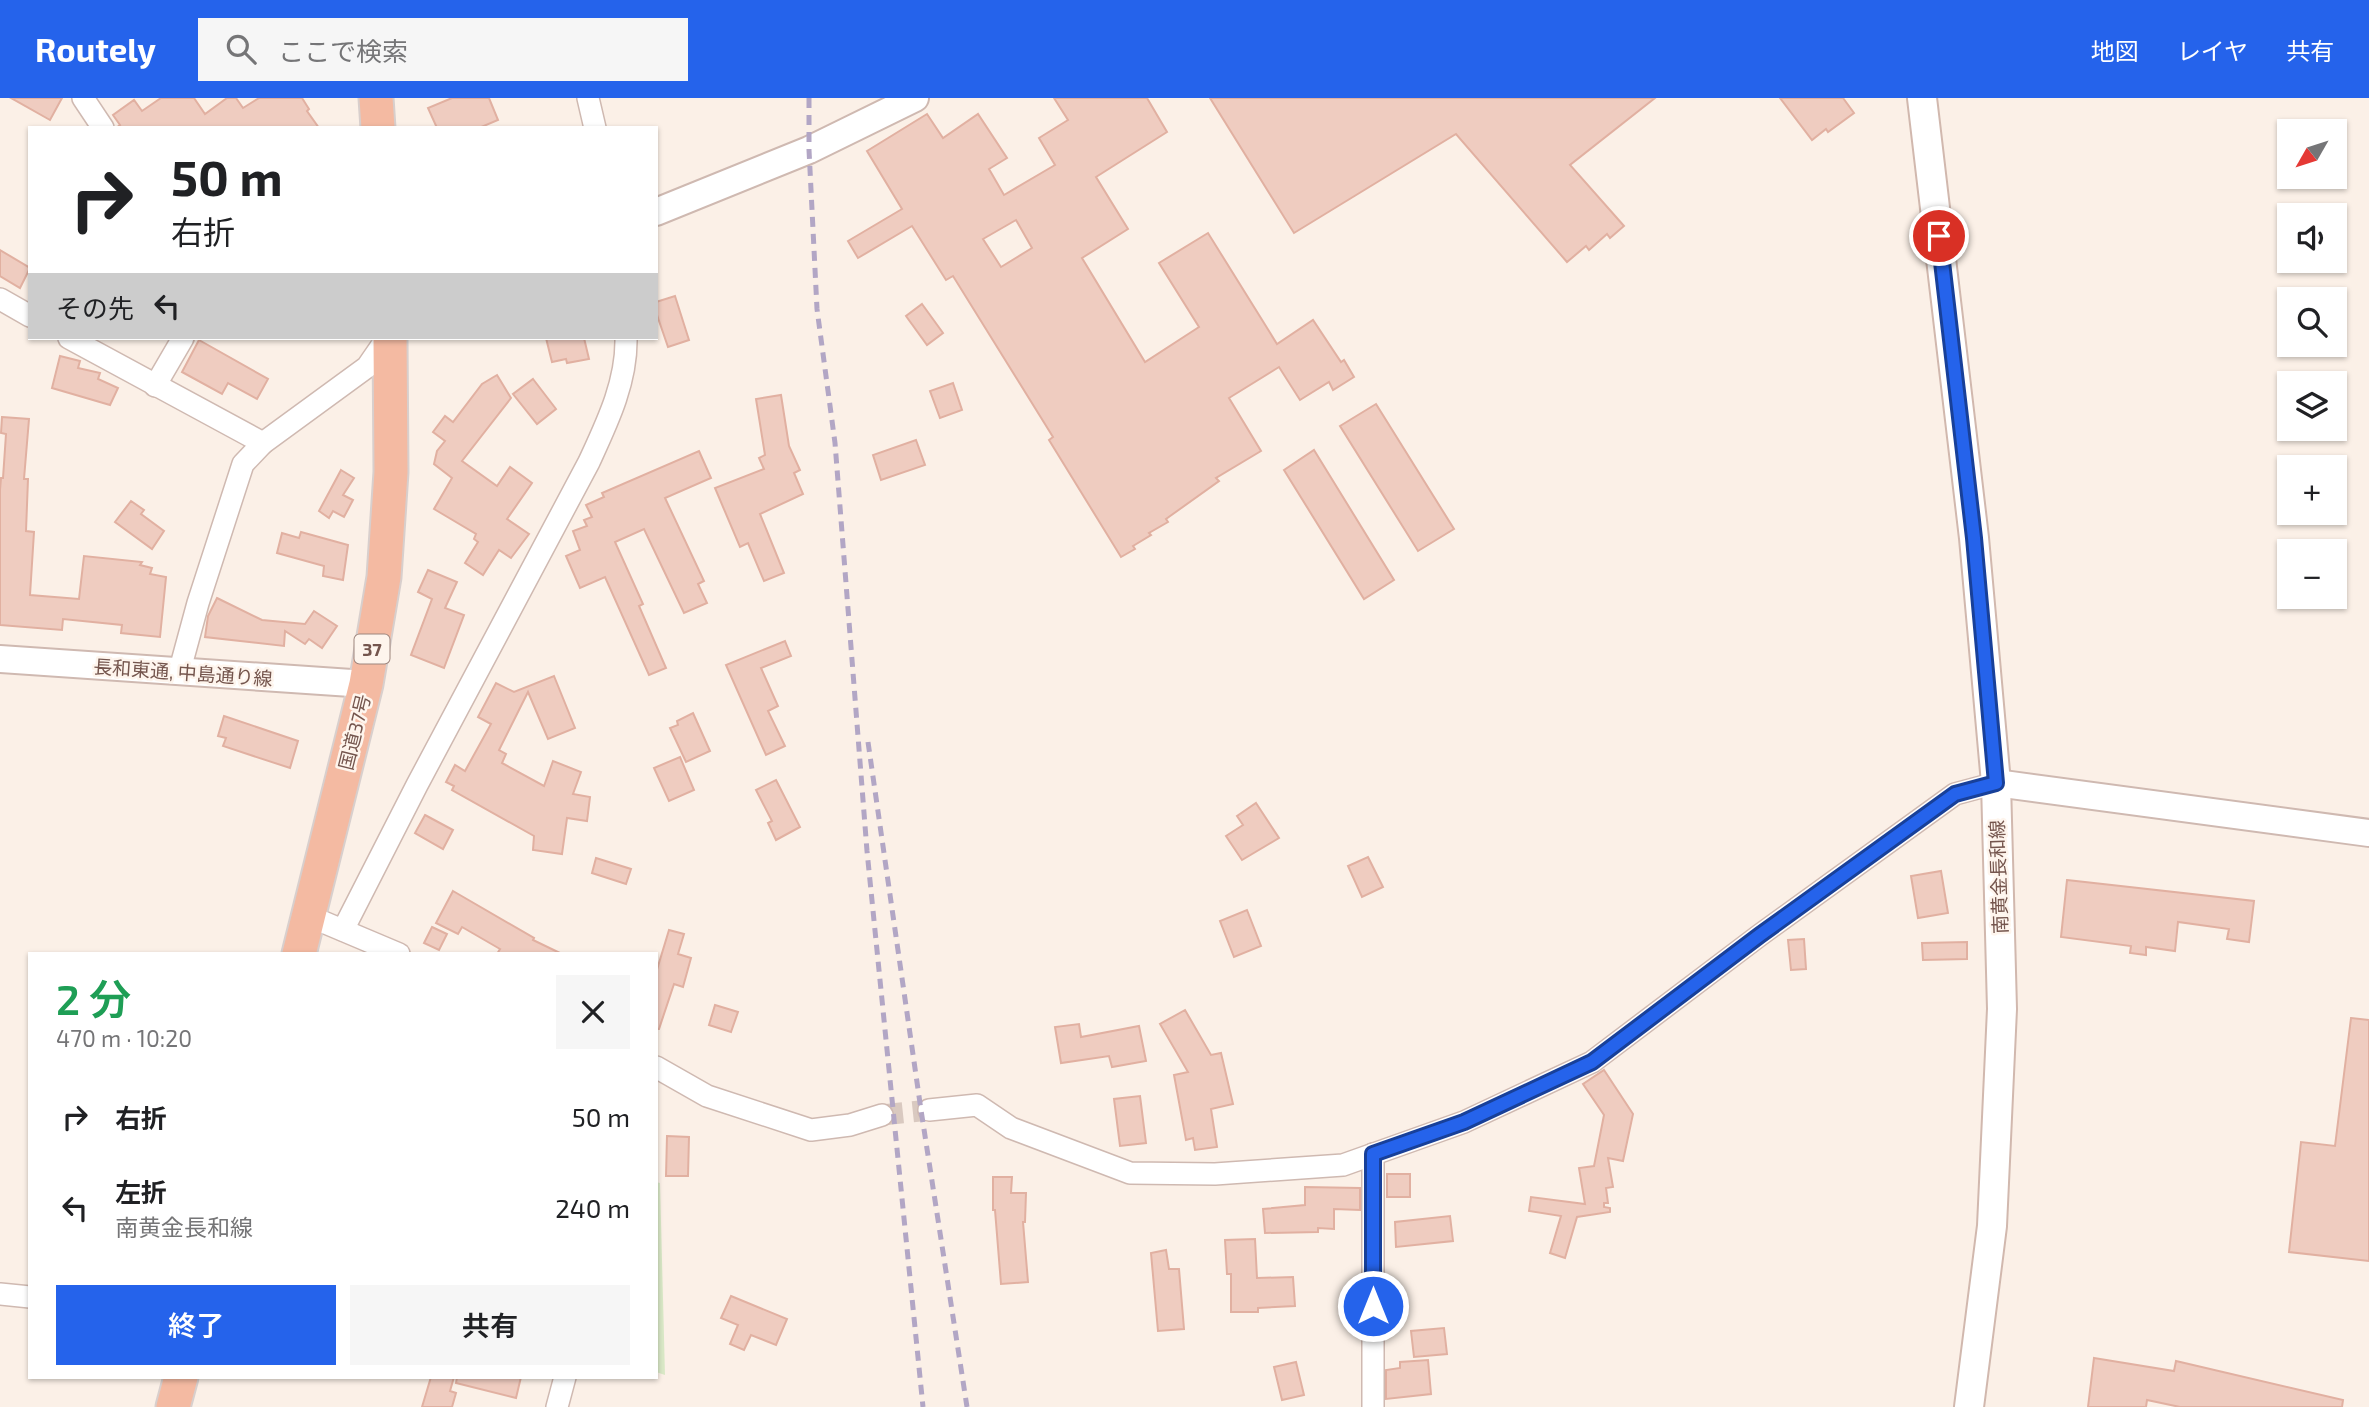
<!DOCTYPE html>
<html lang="ja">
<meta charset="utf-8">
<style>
:root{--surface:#fff;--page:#f6f6f6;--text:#202124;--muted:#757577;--accent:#2563eb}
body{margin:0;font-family:"Exo 2","Noto Sans JP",sans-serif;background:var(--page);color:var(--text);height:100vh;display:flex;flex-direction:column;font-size:26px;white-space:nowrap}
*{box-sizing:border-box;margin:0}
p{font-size:23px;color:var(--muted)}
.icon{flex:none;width:38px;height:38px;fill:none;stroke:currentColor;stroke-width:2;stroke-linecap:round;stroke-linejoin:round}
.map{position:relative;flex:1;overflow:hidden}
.drawer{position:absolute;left:28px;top:854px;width:630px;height:427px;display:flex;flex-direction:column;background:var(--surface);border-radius:0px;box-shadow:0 2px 5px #0004}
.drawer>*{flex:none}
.top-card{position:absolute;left:28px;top:28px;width:630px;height:214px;border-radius:0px;box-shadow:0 2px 5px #0004;background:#fff;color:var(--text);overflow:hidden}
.needle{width:46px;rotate:231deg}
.controls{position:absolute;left:2277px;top:21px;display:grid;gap:14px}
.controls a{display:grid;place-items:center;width:70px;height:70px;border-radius:0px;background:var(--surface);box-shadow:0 2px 5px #0004;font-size:35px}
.pin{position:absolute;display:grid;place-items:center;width:60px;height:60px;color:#fff;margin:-30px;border:4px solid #fff;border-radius:50%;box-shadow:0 2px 7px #0007}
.me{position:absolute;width:77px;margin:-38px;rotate:0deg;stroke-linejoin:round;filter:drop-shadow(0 0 5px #0008)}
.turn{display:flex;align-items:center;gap:24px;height:147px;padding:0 28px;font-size:32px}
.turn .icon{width:91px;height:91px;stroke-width:2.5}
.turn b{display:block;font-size:49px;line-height:60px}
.then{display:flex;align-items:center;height:66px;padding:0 28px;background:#0003;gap:14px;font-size:26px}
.round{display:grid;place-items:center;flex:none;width:74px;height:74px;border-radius:0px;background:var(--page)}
.summary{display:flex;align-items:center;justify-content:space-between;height:119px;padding:0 28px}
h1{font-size:42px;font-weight:600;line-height:52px;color:#1e9e55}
.primary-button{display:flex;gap:14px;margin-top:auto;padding:14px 28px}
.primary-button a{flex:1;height:80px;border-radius:0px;background:var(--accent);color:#fff;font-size:28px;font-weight:600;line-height:80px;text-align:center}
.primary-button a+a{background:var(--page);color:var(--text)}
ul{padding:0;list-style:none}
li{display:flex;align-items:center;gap:21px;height:91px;padding:0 28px}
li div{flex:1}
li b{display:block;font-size:26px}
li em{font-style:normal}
header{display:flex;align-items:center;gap:42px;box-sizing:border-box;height:98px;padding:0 35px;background:var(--accent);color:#fff}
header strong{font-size:33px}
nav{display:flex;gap:38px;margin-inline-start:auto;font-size:24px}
.search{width:490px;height:63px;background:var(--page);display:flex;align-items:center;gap:18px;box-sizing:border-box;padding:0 24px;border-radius:0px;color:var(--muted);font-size:26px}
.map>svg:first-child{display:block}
</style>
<header>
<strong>Routely</strong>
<div class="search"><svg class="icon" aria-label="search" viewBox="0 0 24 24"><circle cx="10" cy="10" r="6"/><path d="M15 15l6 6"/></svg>ここで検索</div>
<nav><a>地図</a><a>レイヤ</a><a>共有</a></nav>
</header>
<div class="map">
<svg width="2369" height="1309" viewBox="0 0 2369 1309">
<rect width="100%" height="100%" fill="#fbf0e7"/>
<!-- green -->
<path fill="#d9e8c6" d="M656,1084L660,1085L665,1277L656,1274Z"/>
<!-- building -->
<g fill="#efccc0" stroke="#e1b0a1" stroke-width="2" fill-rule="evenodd">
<path d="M11,0H62L50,22Z"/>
<path d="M161,0H194L205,16L227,0H236L243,10L259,0H302L309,11L307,13L319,30H116L120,27L113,17L134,2L142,13Z"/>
<path d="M452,0H489L498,22L479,30H437L428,10Z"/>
<path d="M1054,0H1147L1167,34L1096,79L1128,131L1082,160L1145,264L1199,229L1159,165L1208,135L1277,246L1313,222L1341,264L1344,262L1354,279L1333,292L1329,284L1300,302L1279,269L1229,300L1261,353L1216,380L1219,383L1166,421L1168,424L1149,435L1151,437L1133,448L1135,451L1121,459L1049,342L1053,339L953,178L946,182L912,128L858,160L848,143L902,111L867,53L927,16L943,40L978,16L1007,60L989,71L1004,97L1055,67L1039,40L1068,22ZM1016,122L1032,150L1001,169L983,141Z"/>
<path d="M1210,0H1655L1570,67L1624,128L1610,140L1607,136L1589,152L1586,148L1567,164L1456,36L1294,135Z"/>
<path d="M1780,0H1843L1854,15L1828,34L1826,31L1812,42Z"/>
<path d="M0,152L30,170L20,190L0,178Z"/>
<path d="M675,198L689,242L668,249L656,214V204Z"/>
<path d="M922,206L943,235L927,247L906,218Z"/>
<path d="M546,240H584L589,261L567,265L566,261L552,264Z"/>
<path d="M199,242L268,281L257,301L228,285L222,296L182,274Z"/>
<path d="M60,258L80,263L78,270L100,275L98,281L118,290L110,307L52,290Z"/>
<path d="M497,277L511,300L462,363L497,388L510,369L532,385L507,421L529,436L511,460L499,452L483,477L465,465L478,444L474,441L476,436L434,411L452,380L434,366L437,353L445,343L433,334L445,318L453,324L482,286Z"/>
<path d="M533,281L556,311L537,326L513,296Z"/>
<path d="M953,285L962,312L940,320L930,293Z"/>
<path d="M781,297L789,348L800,372L794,375L803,396L760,416L784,475L764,483L748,445L740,449L715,390L764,371L759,360L765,357L756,301Z"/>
<path d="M1376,306L1454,431L1418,453L1340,328Z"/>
<path d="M2,319L29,321L24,381H28L26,433L34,434L30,497L79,501L84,458L142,464L140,467L152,470L150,476L166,479L160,539L121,535L122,527L63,521L62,532L0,527V392L1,380H3L6,336L1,335Z"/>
<path d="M916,342L925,367L881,382L873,357Z"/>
<path d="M1314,352L1394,482L1364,501L1284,372Z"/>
<path d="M699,353L711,380L665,400L704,483L698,486L707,505L684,515L644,431L615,444L643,506L639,508L666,570L649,577L605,479L580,490L566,458L580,452L573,433L587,428L584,422L592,419L586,407L604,399L602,395Z"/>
<path d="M341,372L354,380L343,397L353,402L344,419L333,413L329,420L319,413Z"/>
<path d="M131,403L144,412L141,416L164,433L152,451L115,424Z"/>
<path d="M301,434L348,447L343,482L323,478L324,468L277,455L282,435L299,440Z"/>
<path d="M428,472L457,484L445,510L464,517L444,570L411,557L432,501L418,494Z"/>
<path d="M217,500L262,522L305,526L314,513L337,528L322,550L309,541L305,546L285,533L284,548L205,539L208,518Z"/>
<path d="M785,543L791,558L761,570L778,608L768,613L785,648L766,657L726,567Z"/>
<path d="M554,578L575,630L548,641L528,594L499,652L506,656L502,665L544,688L553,663L581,674L573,696L590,699L587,723L567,720L562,756L533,752L534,738L452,692L454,688L446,684L455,667L465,673L491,626L478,619L496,585L514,594Z"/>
<path d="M693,615L710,653L686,664L670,630L678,627L677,623Z"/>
<path d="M224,618L298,643L290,670L223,648L226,640L218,638Z"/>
<path d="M680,659L694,692L669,703L654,670Z"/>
<path d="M776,682L800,729L776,742L768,725L772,723L756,692Z"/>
<path d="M1256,705L1279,740L1242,762L1226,738L1243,727L1237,718Z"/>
<path d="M425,717L453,732L443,751L415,735Z"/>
<path d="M1368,759L1383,789L1362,799L1348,768Z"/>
<path d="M596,760L631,771L626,786L592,775Z"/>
<path d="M1941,773L1948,815L1918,820L1911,778Z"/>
<path d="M2067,782L2254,803L2249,844L2227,841L2229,831L2178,824L2175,853L2146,849V857L2130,855L2131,848L2061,839Z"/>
<path d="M453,793L534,840L533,842L562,856H497L500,851L462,829L458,836L436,825Z"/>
<path d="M1247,812L1261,848L1234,859L1220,823Z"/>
<path d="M432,829L447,836L439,852L424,845Z"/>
<path d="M669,832L684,836L678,856L691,860L683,889L674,886L659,931H656V875Z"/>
<path d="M1804,841L1806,871L1791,872L1788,842Z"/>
<path d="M1967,844V861L1923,862L1922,845Z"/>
<path d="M715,907L738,914L731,934L709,927Z"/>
<path d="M1185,912L1211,957L1221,955L1233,1006L1211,1011L1217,1049L1195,1052L1193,1040L1186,1042L1174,977L1188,974L1160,926Z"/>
<path d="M2351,920L2369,922V1163L2289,1154L2301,1044L2335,1048Z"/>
<path d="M1079,926L1081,939L1139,928L1146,963L1112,969L1109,958L1061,965L1055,929Z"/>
<path d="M1604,972L1633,1016L1623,1063L1608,1060L1613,1089L1606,1090L1608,1105H1604V1109L1610,1110V1114L1577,1119L1565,1160L1550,1155L1561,1118L1529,1113L1531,1099L1585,1106L1579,1070L1594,1068L1604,1017L1583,986Z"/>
<path d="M1140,998L1146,1045L1120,1048L1114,1001Z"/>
<path d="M667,1038L689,1039L688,1078H666Z"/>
<rect x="1387" y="1076" width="23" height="23"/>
<path d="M993,1079H1012L1011,1095H1026L1025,1124H1023L1028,1184L1001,1186L995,1112H993Z"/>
<path d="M1305,1089L1360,1090V1112L1334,1111V1131L1318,1130V1134L1265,1135L1263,1111L1305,1107Z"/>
<path d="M1450,1118L1453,1143L1396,1149L1395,1124Z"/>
<path d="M1255,1141L1257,1180L1293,1179L1295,1208L1258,1210V1214H1231V1176H1227L1225,1142Z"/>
<path d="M1166,1152L1169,1171H1179L1184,1231L1158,1233L1151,1155Z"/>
<path d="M731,1198L787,1221L776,1247L751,1237L744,1252L730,1246L738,1227L721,1220Z"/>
<path d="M1444,1230L1447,1256L1414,1259L1411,1233Z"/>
<path d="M2094,1260L2174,1273L2176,1263L2343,1302L2342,1309H2180L2147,1302L2146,1309H2088Z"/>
<path d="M1428,1262L1431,1296L1386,1301V1272L1400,1270V1264Z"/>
<path d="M1296,1264L1304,1297L1282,1302L1274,1269Z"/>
<path d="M431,1279H454L450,1293L456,1295L452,1309H422Z"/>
<path d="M457,1279H521L516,1300L456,1285Z"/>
</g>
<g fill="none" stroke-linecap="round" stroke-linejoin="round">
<!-- minor-tunnel -->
<path stroke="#d9c9c0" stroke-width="21" stroke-dasharray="21 10" stroke-linecap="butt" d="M882,1017L929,1012"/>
<defs>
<g id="minor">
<path d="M83,0L103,30"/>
<path d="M588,0L595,30"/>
<path d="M0,201L30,218"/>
<path d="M69,240L263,345"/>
<path d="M155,288L183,240"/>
<path d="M179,575L198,505L243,366L263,345L367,269L387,240"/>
<path d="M309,818L399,856"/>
<path d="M343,832L417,687L589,364C607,325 627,284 626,240"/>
<path d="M656,969L707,998L811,1032L850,1027L882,1017"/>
<path d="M929,1012L977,1007L1011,1030L1130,1075L1215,1076L1343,1067L1464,1024L1592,964L1760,837L1955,696L1996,685"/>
<path d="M1373,1056V1309"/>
<path d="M0,1196L30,1199"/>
<path d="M557,1309L565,1279"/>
</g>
<g id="tertiary">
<path d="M656,114L809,52L915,0"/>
<path d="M0,561L366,586"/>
<path d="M1996,685L2369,735"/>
</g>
<path id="secondary" d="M1922,0L1974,440L1996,685L2002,911L1992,1128L1969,1309"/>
<g id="trunk">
<path d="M376,0L378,30"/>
<path d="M299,856L366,586L384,479L391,374L390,240"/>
<path d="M173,1309L181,1279"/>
</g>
</defs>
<!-- minor casing -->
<use href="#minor" stroke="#cfb9b1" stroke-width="24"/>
<!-- tertiary casing -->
<use href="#tertiary" stroke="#cfb9b1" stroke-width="30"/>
<!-- secondary casing -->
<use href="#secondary" stroke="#d1b8ae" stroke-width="32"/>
<!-- trunk casing -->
<use href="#trunk" stroke="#d8cfcd" stroke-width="37"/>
<!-- minor -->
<use href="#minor" stroke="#fff" stroke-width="21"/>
<!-- tertiary -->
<use href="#tertiary" stroke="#fff" stroke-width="26"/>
<!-- secondary -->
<use href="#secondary" stroke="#fff" stroke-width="28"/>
<!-- trunk -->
<use href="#trunk" stroke="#f4baa2" stroke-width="33"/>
<!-- rail -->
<g stroke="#b2a6c5" stroke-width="5" stroke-dasharray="10 7" stroke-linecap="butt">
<path d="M809,0V52L817,211L835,345L867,753L923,1309"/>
<path d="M868,644L921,1012L967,1309"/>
</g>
</g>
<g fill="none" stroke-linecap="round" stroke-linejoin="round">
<defs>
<path id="route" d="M1373,1208V1056L1464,1024L1592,964L1760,837L1955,696L1996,685L1974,440L1939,138"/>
</defs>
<!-- route casing -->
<use href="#route" stroke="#184099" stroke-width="18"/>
<!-- route -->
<use href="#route" stroke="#2563eb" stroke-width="12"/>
</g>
<g text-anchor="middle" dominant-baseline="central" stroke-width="5" stroke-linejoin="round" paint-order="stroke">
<!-- shield labels -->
<rect fill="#fef5ed" stroke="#9d857d" stroke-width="2" x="354.5" y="536.5" width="35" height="29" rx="5"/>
<g font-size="18" font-weight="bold" fill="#74554d">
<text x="372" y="551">37</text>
</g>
<!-- street labels -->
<g font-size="19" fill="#74554d" stroke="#fef5ed">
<text transform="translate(183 574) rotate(4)">長和東通, 中島通り線</text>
<text transform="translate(354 634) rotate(-76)">国道37号</text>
<text transform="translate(1998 779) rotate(-92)">南黄金長和線</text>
</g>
</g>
</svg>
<div class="controls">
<a><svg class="needle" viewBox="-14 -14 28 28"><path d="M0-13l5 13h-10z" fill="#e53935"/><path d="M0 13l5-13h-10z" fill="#757577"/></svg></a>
<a><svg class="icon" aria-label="sound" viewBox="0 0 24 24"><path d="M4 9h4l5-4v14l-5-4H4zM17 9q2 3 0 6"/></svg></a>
<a><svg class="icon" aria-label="search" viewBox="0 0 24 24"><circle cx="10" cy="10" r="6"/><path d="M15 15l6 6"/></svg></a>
<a><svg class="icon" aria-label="layers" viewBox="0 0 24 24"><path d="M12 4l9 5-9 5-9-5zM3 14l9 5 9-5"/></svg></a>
<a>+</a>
<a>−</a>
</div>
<div class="pin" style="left:1939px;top:138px;background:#d93025"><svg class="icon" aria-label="arrive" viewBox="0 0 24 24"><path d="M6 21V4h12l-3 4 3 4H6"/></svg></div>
<svg class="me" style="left:1373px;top:1208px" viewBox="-20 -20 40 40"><circle r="17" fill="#2563eb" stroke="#fff" stroke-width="3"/><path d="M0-11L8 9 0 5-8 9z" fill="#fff"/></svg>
<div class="top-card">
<div class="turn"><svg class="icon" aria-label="right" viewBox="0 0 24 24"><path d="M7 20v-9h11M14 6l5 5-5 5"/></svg><div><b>50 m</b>右折</div></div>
<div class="then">その先<svg class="icon" aria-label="left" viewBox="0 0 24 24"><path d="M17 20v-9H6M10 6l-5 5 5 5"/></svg></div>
</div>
<section class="drawer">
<div class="summary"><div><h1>2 分</h1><p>470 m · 10:20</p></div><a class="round"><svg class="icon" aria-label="close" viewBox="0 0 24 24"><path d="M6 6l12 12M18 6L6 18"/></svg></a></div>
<ul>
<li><svg class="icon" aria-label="right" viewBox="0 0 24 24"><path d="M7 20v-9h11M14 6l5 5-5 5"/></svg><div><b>右折</b></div><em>50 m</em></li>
<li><svg class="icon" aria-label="left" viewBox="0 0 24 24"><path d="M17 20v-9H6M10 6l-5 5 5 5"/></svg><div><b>左折</b><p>南黄金長和線</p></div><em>240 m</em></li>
</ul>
<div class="primary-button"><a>終了</a><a>共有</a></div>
</section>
</div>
